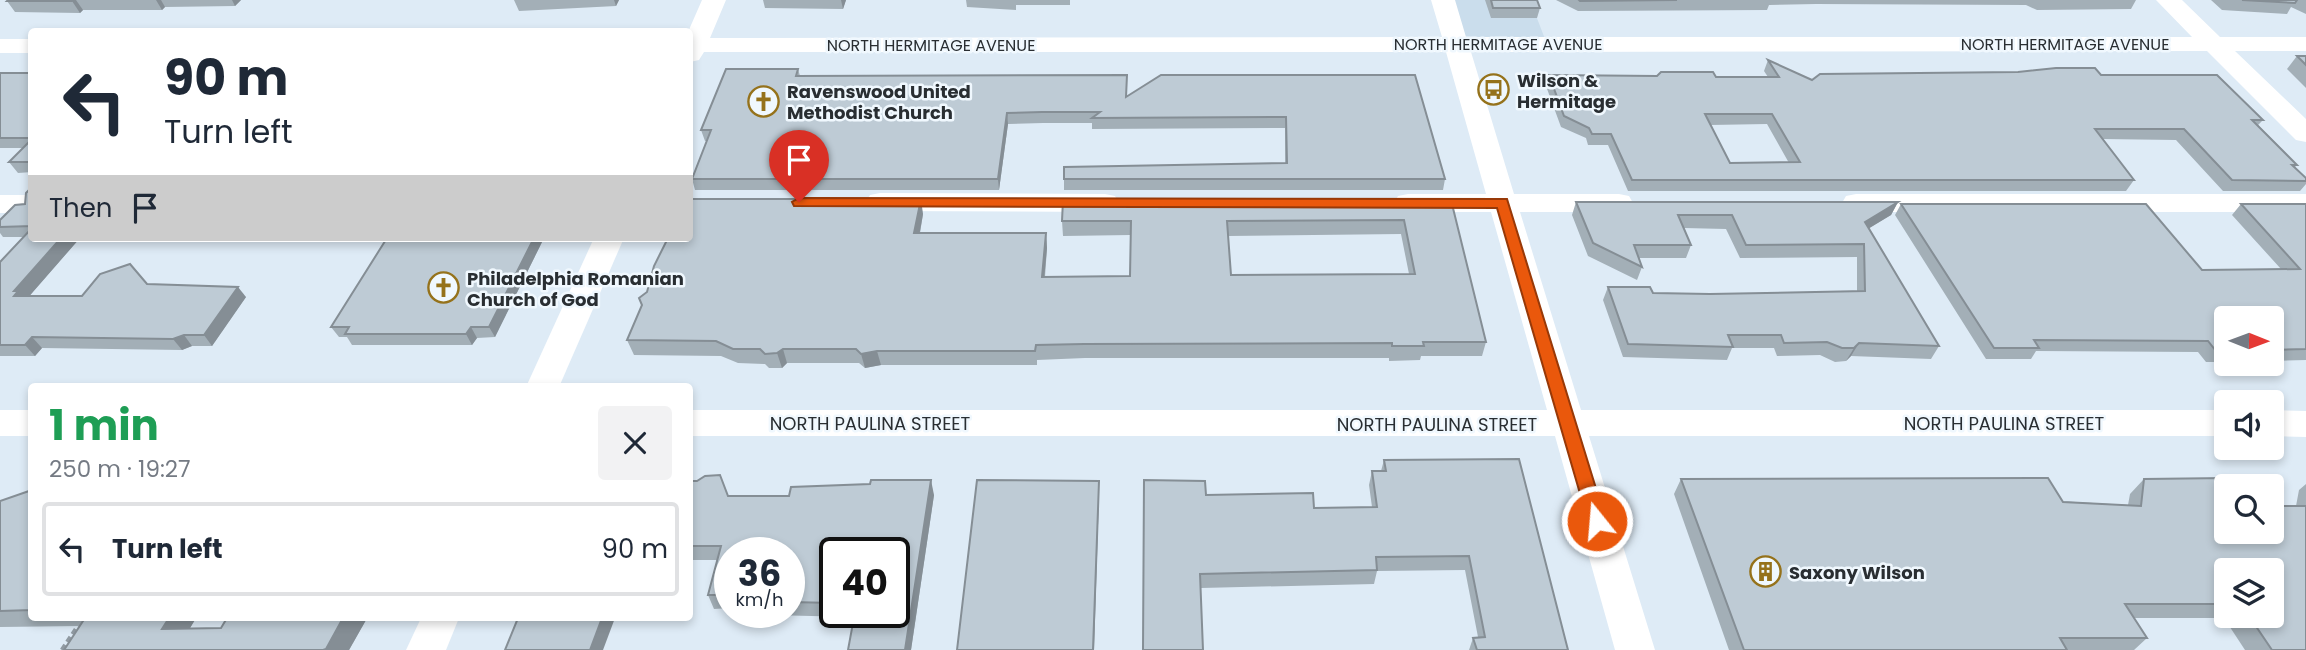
<!DOCTYPE html>
<meta charset="utf-8">
<style>
:root{--surface:#fff;--page:#f2f2f3;--text:#1f2937;--muted:#747a83;--line:#e0e1e3}
body{margin:0;font-family:Poppins,sans-serif;background:var(--page);color:var(--text);height:100vh;display:flex;flex-direction:column;font-size:26px;white-space:nowrap}
*{box-sizing:border-box;margin:0}
p{font-size:23px;color:var(--muted)}
.icon{flex:none;width:38px;height:38px;fill:none;stroke:currentColor;stroke-width:2;stroke-linecap:round;stroke-linejoin:round}
.map{position:relative;flex:1;overflow:hidden}
.sheet{position:absolute;left:28px;top:383px;width:665px;height:238px;display:flex;flex-direction:column;background:var(--surface);border-radius:7px;box-shadow:0 4px 10px #0003}
.sheet>*{flex:none}
.top-card{position:absolute;left:28px;top:28px;width:665px;height:214px;border-radius:7px;box-shadow:0 4px 10px #0003;background:#fff;color:var(--text);overflow:hidden}
.needle{width:46px;rotate:91deg}
.fabs{position:absolute;left:2214px;top:306px;display:grid;gap:14px}
.fabs a{display:grid;place-items:center;width:70px;height:70px;border-radius:7px;background:var(--surface);box-shadow:0 4px 10px #0003;font-size:35px}
.speed{position:absolute;left:714px;top:537px;display:flex;gap:14px;font-size:35px;font-weight:700;text-align:center}
.speed>*{display:grid;place-content:center;width:91px;height:91px;border-radius:50%;background:var(--surface);box-shadow:0 4px 10px #0003;line-height:1}
.speed small{font-size:18px;font-weight:400}
.speed .limit{border:4px solid #111;border-radius:10px;background:#fff;color:#111}
.pin{position:absolute;display:grid;place-items:center;width:60px;height:60px;color:#fff;margin:-72px -30px;border-radius:50% 50% 50% 0;rotate:-45deg;box-shadow:0 0 7px #0007}
.pin .icon{rotate:45deg}
.me{position:absolute;width:77px;margin:-38px;rotate:343deg;stroke-linejoin:round;filter:drop-shadow(0 0 5px #0008)}
.turn{display:flex;align-items:center;gap:24px;height:147px;padding:0 21px;font-size:32px}
.turn .icon{width:91px;height:91px;stroke-width:2.5}
.turn b{display:block;font-size:49px;line-height:60px}
.then{display:flex;align-items:center;height:66px;padding:0 21px;background:#0003;gap:14px;font-size:26px}
.round{display:grid;place-items:center;flex:none;width:74px;height:74px;border-radius:7px;background:var(--page)}
.head{display:flex;align-items:center;justify-content:space-between;height:119px;padding:0 21px}
h1{font-size:42px;font-weight:700;line-height:52px;color:#1e9e55}
ul{padding:0;list-style:none}
li{display:flex;align-items:center;gap:21px;height:94px;margin:0 14px 10px;padding:0 7px;border:4px solid var(--line);border-radius:7px}
li div{flex:1}
li b{display:block;font-size:26px}
li em{font-style:normal}
.map>svg:first-child{display:block}
</style>
<div class="map">
<svg width="2306" height="650" viewBox="0 0 2306 650">
<rect width="100%" height="100%" fill="#deebf6"/>
<!-- built -->
<path fill="#caddec" d="M1446,0H1530L1545,39H1457Z"/>
<g fill="none" stroke-linecap="round" stroke-linejoin="round">
<!-- path -->
<path stroke="#909aa2" stroke-width="4.5" stroke-dasharray="6 3.5" stroke-linecap="butt" d="M62,650L78,626"/>
<!-- minor -->
<g fill="#fff" fill-rule="evenodd">
<path d="M702,0H726L710,38L1442,37L1431,0H1455L1466,37H2192L2156,0H2182L2220,37H2306V51H2235L2306,119V142L2296,140L2207,51L1471,52L1514,194H1619L1629,196L1633,203L1629,210L1619,212H1520L1581,410H2226V436H1589L1655,650H1615L1555,436H690V410H1547L1491,212H1408L1398,210L1394,203L1398,196L1408,194H1486L1446,52H704L699,60L690,62L688,32Z"/>
<rect x="0" y="39" width="32" height="14"/>
<path d="M880,193L1105,194L1115,196L1119,203L1115,210L1105,212L880,211L870,209L866,202L870,195Z"/>
<path d="M1856,194H2306V212H1856L1846,210L1842,203L1846,196Z"/>
<rect x="0" y="195" width="32" height="18"/>
<path d="M594,238H624L559,387H526Z"/>
<rect x="0" y="410" width="32" height="26"/>
<path d="M2272,410L2306,411V437L2272,436Z"/>
<path d="M421,618H459L446,650H406Z"/>
</g>
</g>
<!-- wall -->
<g fill="#a3afb7" fill-rule="evenodd">
<path d="M8,0H241L235,6L165,7L162,10H83L80,13L15,12L7,1Z"/>
<path d="M514,0H619L616,6L519,11Z"/>
<path d="M763,0H846L843,9L765,8Z"/>
<path d="M966,0H1070V5H1016V10L967,7Z"/>
<path d="M1485,0H1537L1540,8L1537,18H1491Z"/>
<path d="M1556,0H2136L2131,9L2037,10L2026,5L1816,4L1769,5L1767,10L1578,11Z"/>
<path d="M2211,0H2306V14L2291,7L2287,14L2222,10Z"/>
<path d="M2297,56H2306V88L2287,69Z"/>
<path d="M1768,60L1812,80L2101,75L2263,120L2258,125L2297,165L2295,167L2306,178V184L2300,191H2223L2176,140L2103,139L2134,180L2126,191H1628L1608,145H1588L1586,138L1561,127L1546,86L1549,75L1768,77L1764,71ZM1767,124L1789,163H1730L1710,125Z"/>
<path d="M798,69L800,76L1127,96L1415,75L1445,179L1443,190H1064V179L1285,163V128L1092,129V123H1043L1008,124L999,190H695L692,179L707,141H705L701,130Z"/>
<path d="M0,73H32V172L18,173L9,162L23,148H0Z"/>
<path d="M32,187V238H80L29,296H82L147,284L246,297L212,346H192L182,350L42,348L35,356H0V262L23,237H3L0,233V220L25,204Z"/>
<path d="M1451,200L1486,342L1482,356H1421L1420,360L1389,361V358H1085L1037,360V365H881L865,368L859,363H787L782,368H769L765,364L738,363L721,356L634,355L627,340L923,214L920,233H1046L1047,248L1045,277L1130,276V235L1063,236L1062,221ZM1401,234L1409,274L1231,275L1228,236Z"/>
<path d="M1576,202H1898L1891,215L1869,228L1939,346L1931,359L1851,356L1846,361L1835,362L1820,355L1777,356L1774,348H1732L1727,360L1623,357L1603,300L1608,287L1653,293L1710,294L1857,291V257L1740,258L1726,229L1684,228L1691,245L1686,258H1639L1642,267L1637,280L1588,256L1572,215Z"/>
<path d="M1901,204L2202,270L2281,269L2232,215L2241,204H2306V360L2272,361V318H2226V362H2206L2198,352L2036,351L2031,359H1986L1895,215Z"/>
<path d="M387,238H544L495,337L477,338L472,345H352L347,337H339L331,327Z"/>
<path d="M1384,460L1568,650H1469L1473,638L1478,637L1465,570L1377,571L1374,584L1201,588L1143,650L1206,495L1314,508L1372,507L1369,485L1372,471H1381Z"/>
<path d="M1681,479L2128,505L2130,494L2144,479L2226,532L2275,506H2296L2299,490L2306,484V650H2245L2224,618H2134L2147,638L2134,650H1729L1674,494ZM2226,570L2272,616H2226Z"/>
<path d="M690,481L728,496L934,495L911,650H848L854,617L769,615L767,612H789V553H730V608L714,609L708,595L717,560H690ZM835,553L894,612H835Z"/>
<path d="M32,490V618H196L190,628H221L227,618H365L366,620L349,650H64L80,626L0,627V501Z"/>
</g>
<!-- shaded-wall -->
<g fill="#858e95">
<path d="M73,0H76L83,10L80,13L72,1Z"/>
<path d="M156,0H161L165,7L162,10Z"/>
<path d="M232,0H241L235,6Z"/>
<path d="M614,0H619L616,6Z"/>
<path d="M841,0H846L843,9Z"/>
<path d="M1007,113L1008,124L999,190L998,179Z"/>
<path d="M921,199L923,214L917,248L914,233Z"/>
<path d="M1898,202L1891,215L1858,235L1865,222Z"/>
<path d="M1046,233L1047,248L1043,291L1042,277Z"/>
<path d="M61,238H80L26,300L14,296V291Z"/>
<path d="M534,238H544L495,337L489,327Z"/>
<path d="M238,287L246,297L212,346L204,335Z"/>
<path d="M471,327L477,338L472,345L466,334Z"/>
<path d="M184,335L192,346L182,350L173,339Z"/>
<path d="M32,337L42,348L35,356L25,345Z"/>
<path d="M1859,343L1851,356L1846,361L1854,348Z"/>
<path d="M783,349L787,363L782,368L777,353Z"/>
<path d="M877,351L881,365L865,368L861,354Z"/>
<path d="M931,480L934,495L911,650H905Z"/>
<path d="M1099,481V495L1094,650H1093Z"/>
<path d="M169,618H196L180,645L162,629Z"/>
<path d="M343,618H365L366,620L349,650H323Z"/>
<path d="M602,618H615L603,650H590Z"/>
</g>
<!-- building -->
<g fill="#becbd5" stroke="#858e95" stroke-width="2" fill-rule="evenodd">
<path d="M8,0H73L72,1H7Z"/>
<path d="M1491,0H1537L1540,8H1493Z"/>
<path d="M1579,0H1677L1580,1Z"/>
<path d="M2242,0H2297L2295,3Z"/>
<path d="M2297,56H2306V65Z"/>
<path d="M1768,60L1812,80L1820,74L2018,72L2056,68H2095L2101,75H2217L2263,120H2252L2297,165H2292L2306,178V181L2232,180L2184,129H2095L2134,180H1632L1611,134H1592L1589,128L1564,116L1549,75L1657,76L1661,72H1713L1716,77H1779ZM1705,114H1772L1800,162L1730,163Z"/>
<path d="M726,69H798L796,76L1127,75L1126,97L1161,75H1415L1445,179H1064V167L1287,163L1286,117L1092,118L1100,112H1042L1007,113L998,179H692L711,130H701Z"/>
<rect x="0" y="73" width="32" height="65"/>
<path d="M32,139V162H9Z"/>
<path d="M32,187V226L0,227V220L15,205L25,204L26,193Z"/>
<path d="M690,199H921L914,233H1046L1042,277L1130,276L1131,221H1062L1063,200H1451L1486,342H1423L1424,346H1392V343L1084,344L1036,345L1035,351H877L861,354L856,349H783L777,353L765,354L760,349H733L716,341L627,340L642,305L639,298L647,292L654,266L668,238H690ZM1404,220L1415,274L1231,275L1227,221Z"/>
<path d="M1576,202H1898L1865,222L1939,346L1859,343L1854,348H1842L1827,342L1784,343L1781,335H1728L1733,347L1628,344L1608,287H1650L1653,293L1710,294L1865,291L1864,244L1746,245L1732,215H1678L1691,245H1634L1642,267L1593,243Z"/>
<path d="M1901,204H2146L2202,270L2300,269L2241,204H2306V349L2272,350V318H2226V351H2216L2208,341L2034,340L2039,348H1994Z"/>
<path d="M32,228V238H61L14,291H18L14,296H82L100,274L130,264L147,284L238,287L204,335H184L173,339L32,337L25,345H0V262Z"/>
<path d="M387,238H534L489,327H471L466,334H345L349,327H331Z"/>
<path d="M1519,459L1568,650H1477L1473,638L1485,637L1469,556L1376,557L1377,570L1200,574L1203,650H1143L1144,480L1205,481L1206,495L1313,493L1314,508L1377,507L1372,471H1386L1384,460Z"/>
<path d="M720,475L728,496H789L791,487L870,484L871,480H931L905,650H848L855,612H894V553H835V603L789,602V553H730V595H708L721,546H690V481H697L705,476Z"/>
<path d="M2048,478L2063,502L2141,506L2144,479L2227,478L2233,486H2226V532H2272V504L2275,506H2306V650H2272L2249,616H2272V570H2226V604H2125L2147,638H2060L2067,650H1744L1681,479Z"/>
<path d="M977,480L1099,481L1093,650H957Z"/>
<path d="M32,490V610L0,611V501Z"/>
<path d="M85,618H169L162,629L221,628L227,618H343L326,649L323,650H64Z"/>
<path d="M518,618H602L590,650H505Z"/>
</g>
<!-- route -->
<path fill="#ea580c" stroke="#983908" stroke-width="2" d="M799,198L1507,199L1606,521L1597,529L1588,521L1497,208L794,206L792,202Z"/>
<!-- icons -->
<defs>
<symbol id="bus-ring" viewBox="-11 -11 22 22"><circle r="9.5" fill="#f0f8fe" stroke="#95721b" stroke-width="1.5"/><path d="M-5-6H5V4H4V6H2V4H-2V6H-4V4H-5ZM-3.5-4V0h7V-4ZM-3.5 1.2v1.5H-2V1.2ZM2 1.2v1.5H3.5V1.2Z" fill="#95721b"/></symbol>
<symbol id="church-ring" viewBox="-11 -11 22 22"><circle r="9.5" fill="#f0f8fe" stroke="#95721b" stroke-width="1.5"/><path d="M-1.2-6h2.4v3.5h3.3v2.4h-3.3V6h-2.4V-.1h-3.3v-2.4h3.3Z" fill="#95721b"/></symbol>
<symbol id="building-ring" viewBox="-11 -11 22 22"><circle r="9.5" fill="#f0f8fe" stroke="#95721b" stroke-width="1.5"/><path d="M-4-6H4V6H1V3H-1V6H-4ZM-2.5-4.3h1.7v1.8h-1.7ZM.8-4.3h1.7v1.8H.8ZM-2.5-1h1.7V.8h-1.7ZM.8-1h1.7V.8H.8Z" fill="#95721b"/></symbol>
</defs>
<g fill-rule="evenodd">
<use href="#bus-ring" x="1476" y="72" width="35" height="35"/>
<use href="#church-ring" x="746" y="84" width="35" height="35"/>
<use href="#church-ring" x="426" y="270" width="35" height="35"/>
<use href="#building-ring" x="1748" y="554" width="35" height="35"/>
</g>
<g text-anchor="middle" dominant-baseline="central" stroke-width="5" stroke-linejoin="round" paint-order="stroke">
<!-- far-street labels -->
<g font-size="16" fill="#292e32" stroke="#f0f8fe">
<text x="1498" y="44">NORTH HERMITAGE AVENUE</text>
<text x="2065" y="44">NORTH HERMITAGE AVENUE</text>
<text x="931" y="45">NORTH HERMITAGE AVENUE</text>
</g>
<!-- poi labels -->
<g font-size="18" font-weight="bold" fill="#292e32" stroke="#f0f8fe" text-anchor="start">
<text x="1517" y="80">Wilson &amp;<tspan x="1517" dy="21">Hermitage</tspan></text>
<text x="787" y="91">Ravenswood United<tspan x="787" dy="21">Methodist Church</tspan></text>
<text x="467" y="278">Philadelphia Romanian<tspan x="467" dy="21">Church of God</tspan></text>
<text x="1789" y="572">Saxony Wilson</text>
</g>
<!-- street labels -->
<g font-size="18" fill="#292e32" stroke="#f0f8fe">
<text x="870" y="423">NORTH PAULINA STREET</text>
<text x="2004" y="423">NORTH PAULINA STREET</text>
<text x="1437" y="424">NORTH PAULINA STREET</text>
</g>
</g>
</svg>
<div class="fabs">
<a><svg class="needle" viewBox="-14 -14 28 28"><path d="M0-13l5 13h-10z" fill="#e53935"/><path d="M0 13l5-13h-10z" fill="#747a83"/></svg></a>
<a><svg class="icon" aria-label="sound" viewBox="0 0 24 24"><path d="M4 9h4l5-4v14l-5-4H4zM17 9q2 3 0 6"/></svg></a>
<a><svg class="icon" aria-label="search" viewBox="0 0 24 24"><circle cx="10" cy="10" r="6"/><path d="M15 15l6 6"/></svg></a>
<a><svg class="icon" aria-label="layers" viewBox="0 0 24 24"><path d="M12 4l9 5-9 5-9-5zM3 14l9 5 9-5"/></svg></a>
</div>
<div class="speed"><div>36<small>km/h</small></div><div class="limit">40</div></div>
<div class="pin" style="left:799px;top:202px;background:#d93025"><svg class="icon" aria-label="arrive" viewBox="0 0 24 24"><path d="M6 21V4h12l-3 4 3 4H6"/></svg></div>
<svg class="me" style="left:1597px;top:521px" viewBox="-20 -20 40 40"><circle r="17" fill="#ea580c" stroke="#fff" stroke-width="3"/><path d="M0-11L8 9 0 5-8 9z" fill="#fff"/></svg>
<div class="top-card">
<div class="turn"><svg class="icon" aria-label="left" viewBox="0 0 24 24"><path d="M17 20v-9H6M10 6l-5 5 5 5"/></svg><div><b>90 m</b>Turn left</div></div>
<div class="then">Then<svg class="icon" aria-label="arrive" viewBox="0 0 24 24"><path d="M6 21V4h12l-3 4 3 4H6"/></svg></div>
</div>
<section class="sheet">
<div class="head"><div><h1>1 min</h1><p>250 m · 19:27</p></div><a class="round"><svg class="icon" aria-label="close" viewBox="0 0 24 24"><path d="M6 6l12 12M18 6L6 18"/></svg></a></div>
<ul>
<li><svg class="icon" aria-label="left" viewBox="0 0 24 24"><path d="M17 20v-9H6M10 6l-5 5 5 5"/></svg><div><b>Turn left</b></div><em>90 m</em></li>
</ul>
</section>
</div>
